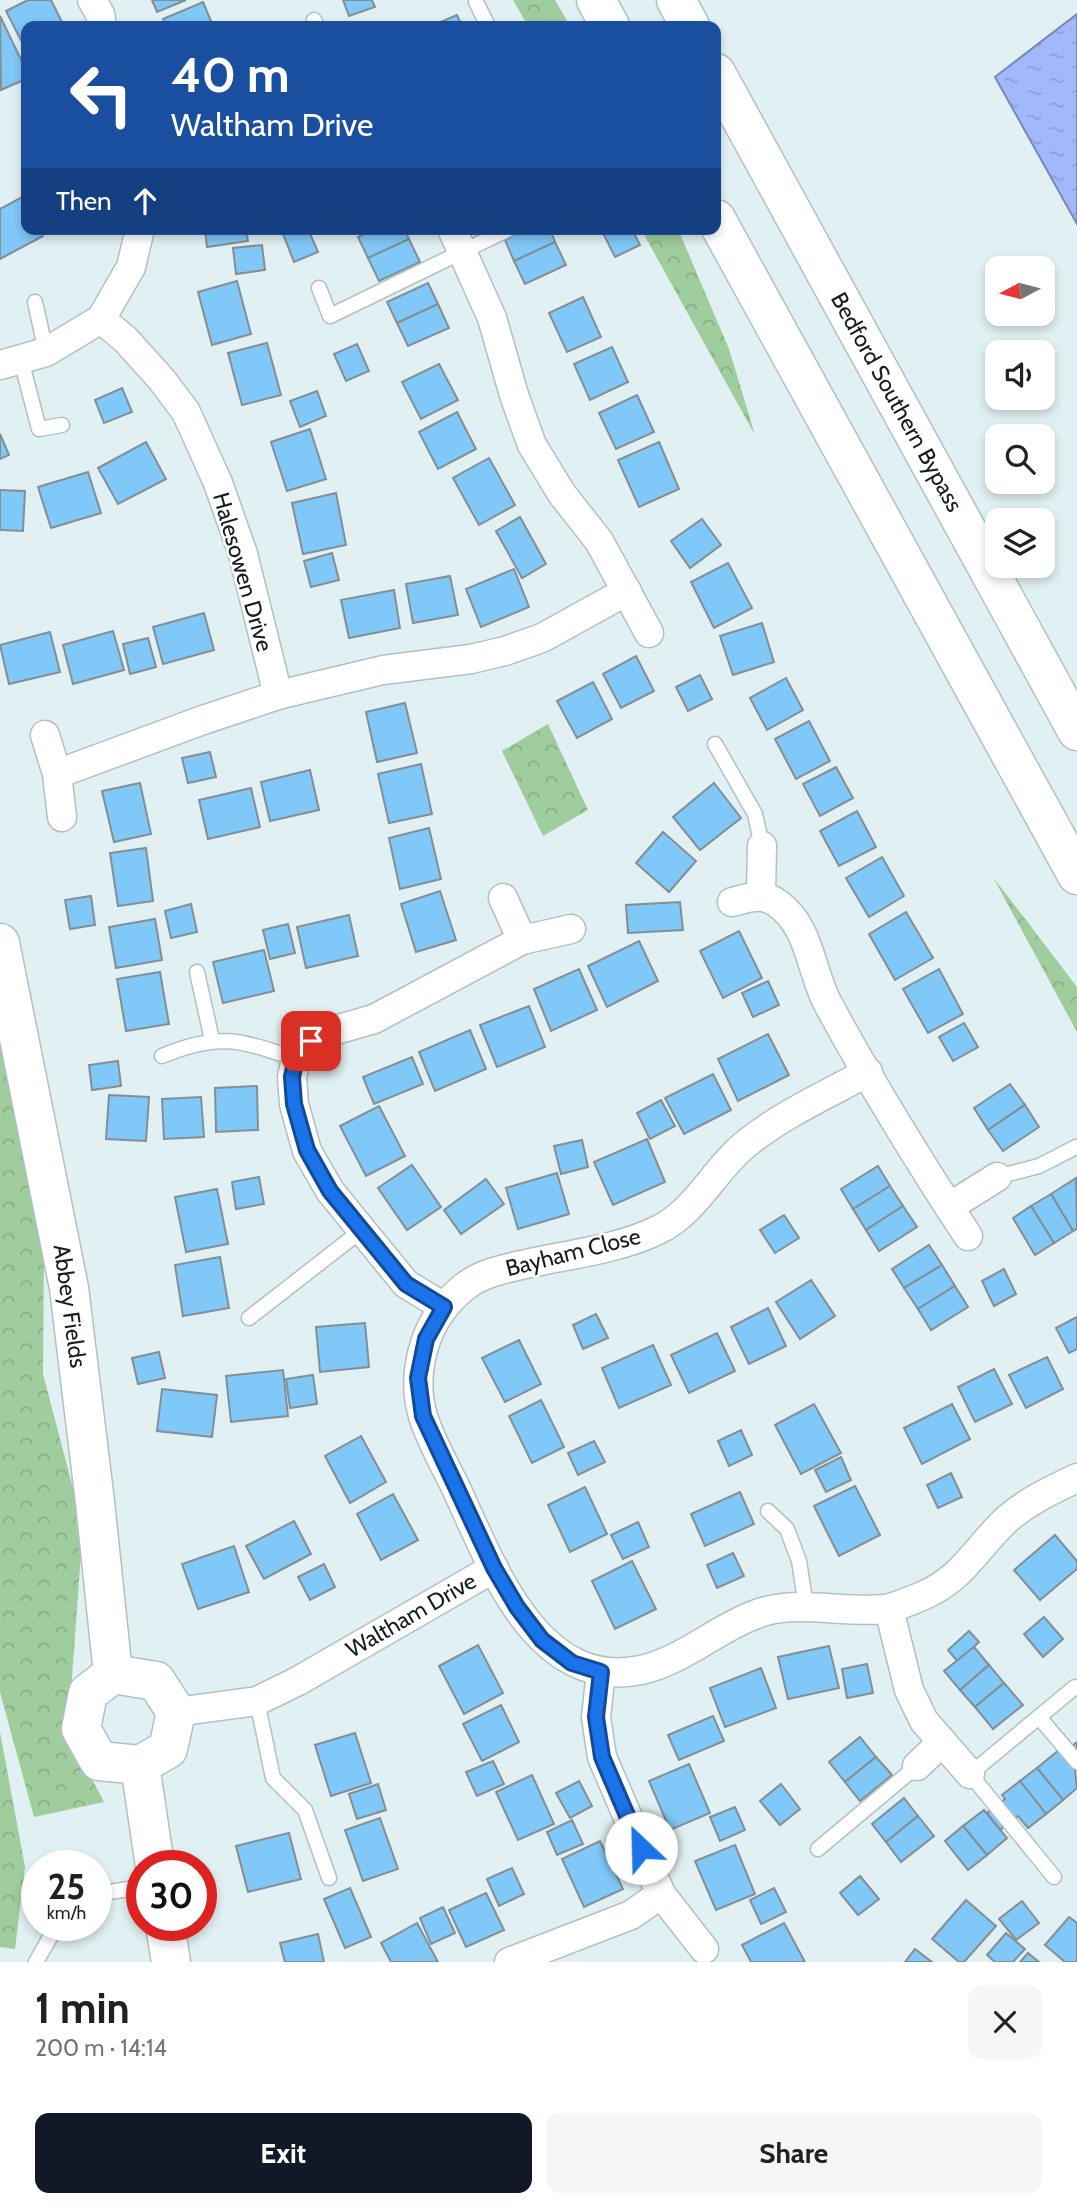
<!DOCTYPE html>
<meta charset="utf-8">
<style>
:root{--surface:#fff;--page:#f6f6f6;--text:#202124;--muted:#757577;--accent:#111827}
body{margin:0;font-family:Cabin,sans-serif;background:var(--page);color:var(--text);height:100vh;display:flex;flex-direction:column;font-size:26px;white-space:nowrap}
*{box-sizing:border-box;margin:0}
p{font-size:23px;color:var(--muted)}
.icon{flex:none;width:38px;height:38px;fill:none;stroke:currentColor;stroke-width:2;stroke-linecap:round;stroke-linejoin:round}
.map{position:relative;height:1962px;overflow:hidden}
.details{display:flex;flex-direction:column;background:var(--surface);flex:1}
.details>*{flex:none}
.banner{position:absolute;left:21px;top:21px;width:700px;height:214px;border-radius:14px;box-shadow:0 4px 10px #0003;background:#1a4fa0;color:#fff;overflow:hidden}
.needle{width:46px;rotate:263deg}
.tools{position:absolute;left:985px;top:256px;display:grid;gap:14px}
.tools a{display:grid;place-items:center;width:70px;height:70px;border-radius:14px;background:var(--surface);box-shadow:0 4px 10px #0003;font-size:35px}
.speed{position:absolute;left:21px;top:1850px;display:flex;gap:14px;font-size:35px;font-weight:700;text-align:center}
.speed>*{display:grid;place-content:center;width:91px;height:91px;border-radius:50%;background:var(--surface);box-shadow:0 4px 10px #0003;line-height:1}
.speed small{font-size:18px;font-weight:400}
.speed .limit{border:10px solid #d22;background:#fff;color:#111}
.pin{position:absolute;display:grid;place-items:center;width:60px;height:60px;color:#fff;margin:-30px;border-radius:14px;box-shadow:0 4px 10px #0006}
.me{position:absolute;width:77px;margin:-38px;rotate:336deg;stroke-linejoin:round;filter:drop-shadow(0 0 5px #0008)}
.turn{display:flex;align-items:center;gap:24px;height:147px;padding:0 35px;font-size:32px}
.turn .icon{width:91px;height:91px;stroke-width:2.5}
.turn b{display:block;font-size:49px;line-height:60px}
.then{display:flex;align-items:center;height:66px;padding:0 35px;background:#0003;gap:14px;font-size:26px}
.round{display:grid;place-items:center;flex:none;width:74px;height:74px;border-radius:14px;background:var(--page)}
.overview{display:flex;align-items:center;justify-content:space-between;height:119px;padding:0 35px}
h1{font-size:42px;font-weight:800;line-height:52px}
.action{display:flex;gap:14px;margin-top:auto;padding:14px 35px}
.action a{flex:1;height:80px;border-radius:14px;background:var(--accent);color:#fff;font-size:28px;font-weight:800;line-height:80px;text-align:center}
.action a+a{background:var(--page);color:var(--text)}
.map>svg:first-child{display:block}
</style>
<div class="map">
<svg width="1077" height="1962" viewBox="0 0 1077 1962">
<defs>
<pattern id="park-crowns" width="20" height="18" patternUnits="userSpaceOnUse" patternTransform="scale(1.75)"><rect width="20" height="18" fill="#9fcd9d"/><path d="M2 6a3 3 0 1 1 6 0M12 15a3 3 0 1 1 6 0" fill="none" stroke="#88af87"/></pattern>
<pattern id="water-ripples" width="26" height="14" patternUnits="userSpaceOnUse" patternTransform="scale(1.75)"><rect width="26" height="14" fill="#a2b8fa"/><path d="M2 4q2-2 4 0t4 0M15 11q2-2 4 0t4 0" fill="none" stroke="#8b9ed6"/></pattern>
</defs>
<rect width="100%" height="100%" fill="#e1f0f2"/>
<!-- park -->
<g fill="url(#park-crowns)">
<path d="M513,0H555L570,26H528Z"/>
<path d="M641,229H678L729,349L755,435Z"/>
<path d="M548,724L588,810L543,836L502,751Z"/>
<path d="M993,877L1077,987V1032Z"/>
<path d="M0,1024L44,1249L43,1374L83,1526L69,1719L82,1760L104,1802L34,1817L0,1692Z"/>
<path d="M0,1732L25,1867L15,1949L0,1947Z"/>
</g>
<!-- water -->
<path fill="url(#water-ripples)" stroke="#7889b7" stroke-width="2" d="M1077,14V224L995,77Z"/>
<!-- building -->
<g fill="#80c8f7" stroke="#848e95" stroke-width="2">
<path d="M28,0H51L64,26H26V50L6,11Z"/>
<path d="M152,0H186L157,12Z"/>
<path d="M343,0H372L375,7L349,16Z"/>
<path d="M203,2L213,26H166L163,19Z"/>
<path d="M457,15L462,26H431Z"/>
<path d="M0,16L26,70V79L1,90Z"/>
<path d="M22,197L26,205V229H39L43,236L0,259V209Z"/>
<path d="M205,229H246L248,241L207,247Z"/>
<path d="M294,229H308L318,252L294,262L283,234Z"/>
<path d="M374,229H404L409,239L368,258L358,237Z"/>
<path d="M527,229H550L555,242L514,261L505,240Z"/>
<path d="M605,229H632L640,245L615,257L602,231Z"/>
<path d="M409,239L420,262L379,281L368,258Z"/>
<path d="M555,242L566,265L525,284L514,261Z"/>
<path d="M262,245L265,270L236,274L233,248Z"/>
<path d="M237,281L251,334L212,345L198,292Z"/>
<path d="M428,283L438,304L397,323L387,302Z"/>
<path d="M583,297L601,337L567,352L549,313Z"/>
<path d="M438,304L449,328L408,346L397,323Z"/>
<path d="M267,343L281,395L242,405L228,353Z"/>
<path d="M357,344L369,371L346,381L334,354Z"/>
<path d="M612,347L628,382L590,400L574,364Z"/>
<path d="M439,364L458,400L421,419L402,382Z"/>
<path d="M122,388L132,412L104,423L95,400Z"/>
<path d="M317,391L326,416L300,427L290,401Z"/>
<path d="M637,395L654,432L616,449L599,413Z"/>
<path d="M457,412L476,449L438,469L419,432Z"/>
<path d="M310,429L326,479L287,491L271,442Z"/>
<path d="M0,434L9,455L0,459Z"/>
<path d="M146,442L166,479L118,504L98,468Z"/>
<path d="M659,442L679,489L639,507L618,460Z"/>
<path d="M489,458L515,505L479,525L453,478Z"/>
<path d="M88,472L101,513L51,528L38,487Z"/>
<path d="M0,490L25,491L23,531L0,530Z"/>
<path d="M336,493L346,545L303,554L292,503Z"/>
<path d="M520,517L546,564L522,578L496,531Z"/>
<path d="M702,519L721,545L690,568L671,541Z"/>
<path d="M332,553L339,580L311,587L304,561Z"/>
<path d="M728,563L752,608L714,628L691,582Z"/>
<path d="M514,569L529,607L481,627L466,589Z"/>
<path d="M450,576L458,615L413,623L406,584Z"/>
<path d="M394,590L400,628L349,638L341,600Z"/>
<path d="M204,613L214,650L163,664L153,627Z"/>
<path d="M762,623L774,662L733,675L720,636Z"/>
<path d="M113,631L124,670L73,684L63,645Z"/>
<path d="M50,632L60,672L9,684L0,645Z"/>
<path d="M148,638L156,667L130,674L123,644Z"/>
<path d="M636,656L654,691L621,708L603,674Z"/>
<path d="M700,675L712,699L688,711L676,687Z"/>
<path d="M786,678L803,710L767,730L750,698Z"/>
<path d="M593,682L612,719L577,738L557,701Z"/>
<path d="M405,703L417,753L377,762L366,712Z"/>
<path d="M809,721L830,761L796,779L775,739Z"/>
<path d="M210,752L216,777L188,783L182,758Z"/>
<path d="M421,764L432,814L389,823L378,774Z"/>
<path d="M836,767L853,798L820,816L803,784Z"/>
<path d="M310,770L319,810L270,821L261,782Z"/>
<path d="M140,783L151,834L114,842L102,791Z"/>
<path d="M714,783L741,818L700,850L673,817Z"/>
<path d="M251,788L260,827L208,839L199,800Z"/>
<path d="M857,811L876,847L839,866L820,831Z"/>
<path d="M429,828L441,879L400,889L389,838Z"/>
<path d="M663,832L696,861L669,892L636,863Z"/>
<path d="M146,848L153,901L118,906L110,853Z"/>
<path d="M882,857L904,896L869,917L846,878Z"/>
<path d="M440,891L456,940L416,952L401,904Z"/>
<path d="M91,896L95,925L70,929L65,900Z"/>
<path d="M680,902L683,930L628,933L626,905Z"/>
<path d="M191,904L197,932L171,938L165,911Z"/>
<path d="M906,912L933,958L895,980L869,934Z"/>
<path d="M349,915L358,956L306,968L297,927Z"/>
<path d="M155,919L162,960L116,968L109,927Z"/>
<path d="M288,924L295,953L270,959L263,930Z"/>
<path d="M739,931L762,978L723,998L700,951Z"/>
<path d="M639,941L658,981L607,1007L588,966Z"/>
<path d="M264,950L274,991L223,1003L213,962Z"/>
<path d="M579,969L597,1010L551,1031L534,989Z"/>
<path d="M939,969L963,1014L928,1033L903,989Z"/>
<path d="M160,972L169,1024L126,1031L117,979Z"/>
<path d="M768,981L779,1005L753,1017L742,993Z"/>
<path d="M529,1006L545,1047L497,1067L480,1025Z"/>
<path d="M964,1023L978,1047L953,1061L939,1037Z"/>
<path d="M470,1030L486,1069L435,1091L419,1052Z"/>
<path d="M768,1034L789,1075L738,1101L718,1059Z"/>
<path d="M412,1057L423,1084L374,1104L363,1077Z"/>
<path d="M118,1061L121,1086L92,1090L89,1065Z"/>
<path d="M713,1074L731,1110L684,1134L665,1098Z"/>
<path d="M1010,1084L1025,1105L988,1130L974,1108Z"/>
<path d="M257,1086L258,1130L216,1132L215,1088Z"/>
<path d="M109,1095L149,1097L146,1141L106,1139Z"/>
<path d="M201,1097L204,1137L164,1139L162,1099Z"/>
<path d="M661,1100L675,1126L650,1139L637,1113Z"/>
<path d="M1025,1105L1039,1127L1003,1151L988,1130Z"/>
<path d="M379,1106L405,1156L366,1176L340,1126Z"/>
<path d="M647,1139L665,1182L613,1205L594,1162Z"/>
<path d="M582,1140L588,1167L561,1174L554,1146Z"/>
<path d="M412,1165L441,1207L407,1230L378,1188Z"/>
<path d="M878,1166L890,1186L853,1209L841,1189Z"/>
<path d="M557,1173L569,1214L518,1229L506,1188Z"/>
<path d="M259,1177L264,1204L236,1209L232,1182Z"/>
<path d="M1076,1178L1077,1229L1073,1231L1051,1194Z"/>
<path d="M486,1179L504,1204L461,1234L444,1210Z"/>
<path d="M890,1186L903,1206L866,1230L853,1209Z"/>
<path d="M217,1189L228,1244L186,1252L175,1197Z"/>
<path d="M1051,1194L1073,1231L1054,1243L1031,1206Z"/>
<path d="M903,1206L917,1227L879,1251L866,1230Z"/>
<path d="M1031,1206L1054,1243L1035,1255L1013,1218Z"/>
<path d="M784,1215L799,1238L775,1253L760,1230Z"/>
<path d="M929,1245L942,1265L904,1288L892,1269Z"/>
<path d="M220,1257L229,1308L183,1316L175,1265Z"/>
<path d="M942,1265L955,1286L918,1309L904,1288Z"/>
<path d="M1004,1269L1016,1294L994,1306L982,1281Z"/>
<path d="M811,1280L835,1316L800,1339L776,1302Z"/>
<path d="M955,1286L968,1307L931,1330L918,1309Z"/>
<path d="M768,1308L786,1346L749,1364L731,1327Z"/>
<path d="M596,1314L608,1338L583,1349L573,1325Z"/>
<path d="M1077,1317V1349L1069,1353L1056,1328Z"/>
<path d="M365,1323L369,1367L320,1372L316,1327Z"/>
<path d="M717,1333L735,1371L689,1393L671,1355Z"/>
<path d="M519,1340L541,1384L505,1402L482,1358Z"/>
<path d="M653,1345L671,1385L619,1408L602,1368Z"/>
<path d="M159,1352L165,1378L138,1384L132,1358Z"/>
<path d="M1047,1357L1063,1389L1026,1408L1009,1375Z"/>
<path d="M994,1369L1012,1404L975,1422L958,1387Z"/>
<path d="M283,1370L288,1416L231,1422L226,1376Z"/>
<path d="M313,1375L317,1404L290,1408L286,1379Z"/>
<path d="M162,1389L217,1395L212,1437L157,1431Z"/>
<path d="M541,1400L564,1447L532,1463L509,1416Z"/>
<path d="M814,1404L841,1453L801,1474L775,1425Z"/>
<path d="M952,1404L970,1439L922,1464L904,1428Z"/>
<path d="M741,1430L752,1455L729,1466L718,1441Z"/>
<path d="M361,1436L386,1482L350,1503L325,1456Z"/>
<path d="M594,1441L605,1462L578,1475L568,1453Z"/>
<path d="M841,1457L851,1480L826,1492L815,1470Z"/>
<path d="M951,1473L962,1497L938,1508L927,1485Z"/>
<path d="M855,1486L880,1535L839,1556L814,1506Z"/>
<path d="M585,1487L607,1534L570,1552L548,1505Z"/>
<path d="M740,1492L754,1524L705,1546L691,1514Z"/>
<path d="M393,1494L418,1540L381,1560L357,1514Z"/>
<path d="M294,1521L311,1554L264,1579L246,1546Z"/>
<path d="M638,1522L649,1547L623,1559L611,1535Z"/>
<path d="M1055,1535L1077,1561V1569L1040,1600L1014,1570Z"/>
<path d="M234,1546L249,1592L198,1609L182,1564Z"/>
<path d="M733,1553L744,1576L717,1588L707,1565Z"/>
<path d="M632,1561L656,1609L615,1629L592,1581Z"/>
<path d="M324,1564L335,1587L310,1600L298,1577Z"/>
<path d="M1044,1617L1063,1639L1043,1657L1024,1634Z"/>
<path d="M969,1631L979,1642L958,1662L948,1650Z"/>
<path d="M478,1645L503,1693L464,1714L439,1666Z"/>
<path d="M829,1646L839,1688L788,1699L778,1657Z"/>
<path d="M974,1647L989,1665L960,1690L944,1671Z"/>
<path d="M867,1664L873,1693L847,1698L842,1669Z"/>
<path d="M989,1665L1004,1683L975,1707L960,1690Z"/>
<path d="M761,1668L776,1708L725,1727L710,1688Z"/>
<path d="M1004,1683L1023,1705L993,1729L975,1707Z"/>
<path d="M501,1705L519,1742L482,1761L463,1724Z"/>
<path d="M713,1716L724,1741L679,1760L668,1735Z"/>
<path d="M355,1733L371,1783L331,1796L315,1745Z"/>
<path d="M860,1737L876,1757L845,1782L829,1762Z"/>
<path d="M1077,1742V1769L1075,1771L1077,1788L1063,1800L1037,1768L1059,1750L1062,1754Z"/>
<path d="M876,1757L892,1775L860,1801L845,1782Z"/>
<path d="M493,1761L504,1784L477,1796L466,1772Z"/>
<path d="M689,1764L710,1813L670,1830L649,1781Z"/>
<path d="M1037,1768L1063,1800L1046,1814L1020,1781Z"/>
<path d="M532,1775L554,1824L518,1840L496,1792Z"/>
<path d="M579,1781L592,1806L570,1818L556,1793Z"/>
<path d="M1020,1781L1046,1814L1028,1828L1018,1816L1000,1830L987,1813L1005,1799L1002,1795Z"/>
<path d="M378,1784L386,1810L357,1819L349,1794Z"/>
<path d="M781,1784L800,1809L780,1825L760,1801Z"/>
<path d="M904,1798L918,1816L886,1842L872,1824Z"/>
<path d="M735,1807L745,1830L720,1841L710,1817Z"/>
<path d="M984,1810L1007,1838L987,1855L963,1826Z"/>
<path d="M918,1816L934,1836L901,1862L886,1842Z"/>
<path d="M380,1818L398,1869L363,1881L345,1830Z"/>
<path d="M572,1820L583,1844L557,1855L547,1832Z"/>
<path d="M963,1826L987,1855L968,1870L945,1841Z"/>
<path d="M289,1833L301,1879L248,1892L236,1846Z"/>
<path d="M600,1841L623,1889L584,1907L562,1859Z"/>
<path d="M735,1845L755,1894L716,1910L695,1861Z"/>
<path d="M512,1868L524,1894L499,1906L487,1879Z"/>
<path d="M860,1876L879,1899L858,1915L840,1893Z"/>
<path d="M350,1888L371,1937L345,1948L324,1899Z"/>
<path d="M774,1888L786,1912L761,1924L750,1900Z"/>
<path d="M486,1893L504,1930L466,1947L449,1910Z"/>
<path d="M966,1900L996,1926L964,1962H959L932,1939Z"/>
<path d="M1022,1901L1039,1923L1016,1940L999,1919Z"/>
<path d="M443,1907L455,1933L431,1944L420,1918Z"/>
<path d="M1069,1917L1077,1923V1962H1065L1045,1945Z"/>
<path d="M417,1923L438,1962H391L381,1943Z"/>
<path d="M784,1923L805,1962H751L742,1945Z"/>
<path d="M1006,1933L1025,1949L1013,1962H995L987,1955Z"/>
<path d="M318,1934L324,1962H285L280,1943Z"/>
<path d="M915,1949L932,1962H905Z"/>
<path d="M1028,1953L1039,1962H1020Z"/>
</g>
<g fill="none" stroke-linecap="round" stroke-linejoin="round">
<defs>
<g id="lane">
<path d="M476,2L488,26"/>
<path d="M314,20L317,26"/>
<path d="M319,288L330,316L509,229"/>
<path d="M35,302L46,352"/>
<path d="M21,360L39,429L62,425"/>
<path d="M715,744L755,814L762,846"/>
<path d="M197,972L212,1040"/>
<path d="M162,1056C219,1032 240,1040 296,1059"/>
<path d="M997,1177L1039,1166L1076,1147"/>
<path d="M249,1318L362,1230"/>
<path d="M768,1511L787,1529L799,1561L806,1606"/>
<path d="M257,1701L273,1778L305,1810L329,1878"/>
<path d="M1039,1717L1077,1762"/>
<path d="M818,1849L917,1766"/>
<path d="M1054,1877L970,1774L1075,1687"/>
<path d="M96,1894L142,1887"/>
<path d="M36,1962L57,1925"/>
</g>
<g id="street">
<path d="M92,0L100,14L102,26"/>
<path d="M452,229L492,318L514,395L532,445L562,494L599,541L649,633"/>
<path d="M101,319L126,340L162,380L186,412L218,483L243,554L278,695"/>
<path d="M0,365L46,352L101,319L131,267L140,229"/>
<path d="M45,735L57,774L62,817"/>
<path d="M57,774L203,720L278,695L383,670L471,659L505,651L542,638L627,591"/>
<path d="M761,895L762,846"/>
<path d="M503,898L522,940"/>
<path d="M732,902C748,898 762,892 777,903C810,926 810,969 827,1002C870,1082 918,1160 968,1236"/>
<path d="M868,1072C828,1094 783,1114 747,1143C714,1169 697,1211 658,1230C619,1249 572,1254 530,1263C509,1268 484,1272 467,1285C460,1290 452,1298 446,1305C421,1335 412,1380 423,1416C430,1439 443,1462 454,1484C490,1559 534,1692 641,1670C682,1661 715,1630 754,1615C796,1598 841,1614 885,1609C897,1607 909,1601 920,1597C961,1580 973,1553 1002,1524C1022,1504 1051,1490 1077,1478"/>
<path d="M949,1207L997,1177"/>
<path d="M444,1307L406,1284L330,1191L307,1151L294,1104L292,1077L296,1059L311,1041L332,1031L374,1019L522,940L571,929"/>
<path d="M889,1609L909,1690L924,1721L970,1774"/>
<path d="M601,1672L596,1717L602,1757L661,1894L704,1949"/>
<path d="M176,1712L257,1701L298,1681L494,1568"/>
<path d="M917,1766L942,1742"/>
<path d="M509,1962L631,1915L661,1894"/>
</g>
<g id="secondary">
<path d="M0,943L69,1288L95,1502L113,1674"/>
<path d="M113,1674L156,1681L176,1712L168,1749L140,1765L99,1761L81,1729L88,1693Z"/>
<path d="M140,1765L155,1866"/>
<path d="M165,1925L171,1962"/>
</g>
<g id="highway">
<path d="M596,0L610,26"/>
<path d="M676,0L690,26"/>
<path d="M716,73L1077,731"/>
<path d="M716,219L1077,875"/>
</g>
</defs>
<!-- lane casing -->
<use href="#lane" stroke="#b2c0c2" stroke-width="17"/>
<!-- street casing -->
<use href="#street" stroke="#b2c0c2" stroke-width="31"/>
<!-- secondary casing -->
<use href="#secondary" stroke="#b2c0c2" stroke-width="41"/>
<!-- highway casing -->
<use href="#highway" stroke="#b2c0c2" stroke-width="41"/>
<!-- lane -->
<use href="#lane" stroke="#fff" stroke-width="14"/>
<!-- street -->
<use href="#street" stroke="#fff" stroke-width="28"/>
<!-- secondary -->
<use href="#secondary" stroke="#fff" stroke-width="38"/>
<!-- highway -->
<use href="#highway" stroke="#fff" stroke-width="38"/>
</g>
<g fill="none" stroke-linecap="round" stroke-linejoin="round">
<defs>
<path id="route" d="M311,1041L296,1059L292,1077L294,1104L307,1150L330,1191L406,1284L444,1307L426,1339L418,1378L423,1416L494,1568L517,1607L542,1640L572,1663L601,1672L596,1717L602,1757L641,1848"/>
</defs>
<!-- route casing -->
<use href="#route" stroke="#114b97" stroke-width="18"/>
<!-- route -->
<use href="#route" stroke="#1a73e8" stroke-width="12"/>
</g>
<g text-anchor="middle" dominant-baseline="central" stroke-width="5" stroke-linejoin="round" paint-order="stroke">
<!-- street labels -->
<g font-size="23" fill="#161c1c" stroke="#fff">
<text transform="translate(897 402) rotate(61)">Bedford Southern Bypass</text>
<text transform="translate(243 572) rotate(74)">Halesowen Drive</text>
<text transform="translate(573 1252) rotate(-14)">Bayham Close</text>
<text transform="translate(70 1306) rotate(82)">Abbey Fields</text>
<text transform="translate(411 1615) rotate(-30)">Waltham Drive</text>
</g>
</g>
</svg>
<div class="tools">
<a><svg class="needle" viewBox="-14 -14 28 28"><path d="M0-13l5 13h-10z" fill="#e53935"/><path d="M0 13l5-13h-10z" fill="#757577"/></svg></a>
<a><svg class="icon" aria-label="sound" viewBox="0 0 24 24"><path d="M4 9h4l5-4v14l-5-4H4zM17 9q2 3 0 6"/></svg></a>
<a><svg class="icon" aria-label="search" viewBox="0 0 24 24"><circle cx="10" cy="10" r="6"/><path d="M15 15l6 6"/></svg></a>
<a><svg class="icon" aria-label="layers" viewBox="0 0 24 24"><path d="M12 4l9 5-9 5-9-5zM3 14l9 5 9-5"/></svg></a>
</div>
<div class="speed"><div>25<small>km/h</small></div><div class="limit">30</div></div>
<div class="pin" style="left:311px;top:1041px;background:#d93025"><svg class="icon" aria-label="arrive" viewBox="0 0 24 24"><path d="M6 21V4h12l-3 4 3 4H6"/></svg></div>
<svg class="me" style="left:641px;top:1848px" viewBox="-20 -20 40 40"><circle r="19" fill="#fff"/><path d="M0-13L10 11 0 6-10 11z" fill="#1a73e8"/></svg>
<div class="banner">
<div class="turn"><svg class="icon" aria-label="left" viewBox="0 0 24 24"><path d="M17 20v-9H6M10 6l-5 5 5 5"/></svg><div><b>40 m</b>Waltham Drive</div></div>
<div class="then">Then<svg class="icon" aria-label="ahead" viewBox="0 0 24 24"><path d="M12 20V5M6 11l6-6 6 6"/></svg></div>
</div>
</div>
<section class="details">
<div class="overview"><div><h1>1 min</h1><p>200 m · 14:14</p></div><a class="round"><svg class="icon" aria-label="close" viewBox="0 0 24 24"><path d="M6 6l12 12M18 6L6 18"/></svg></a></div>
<div class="action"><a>Exit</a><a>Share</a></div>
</section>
